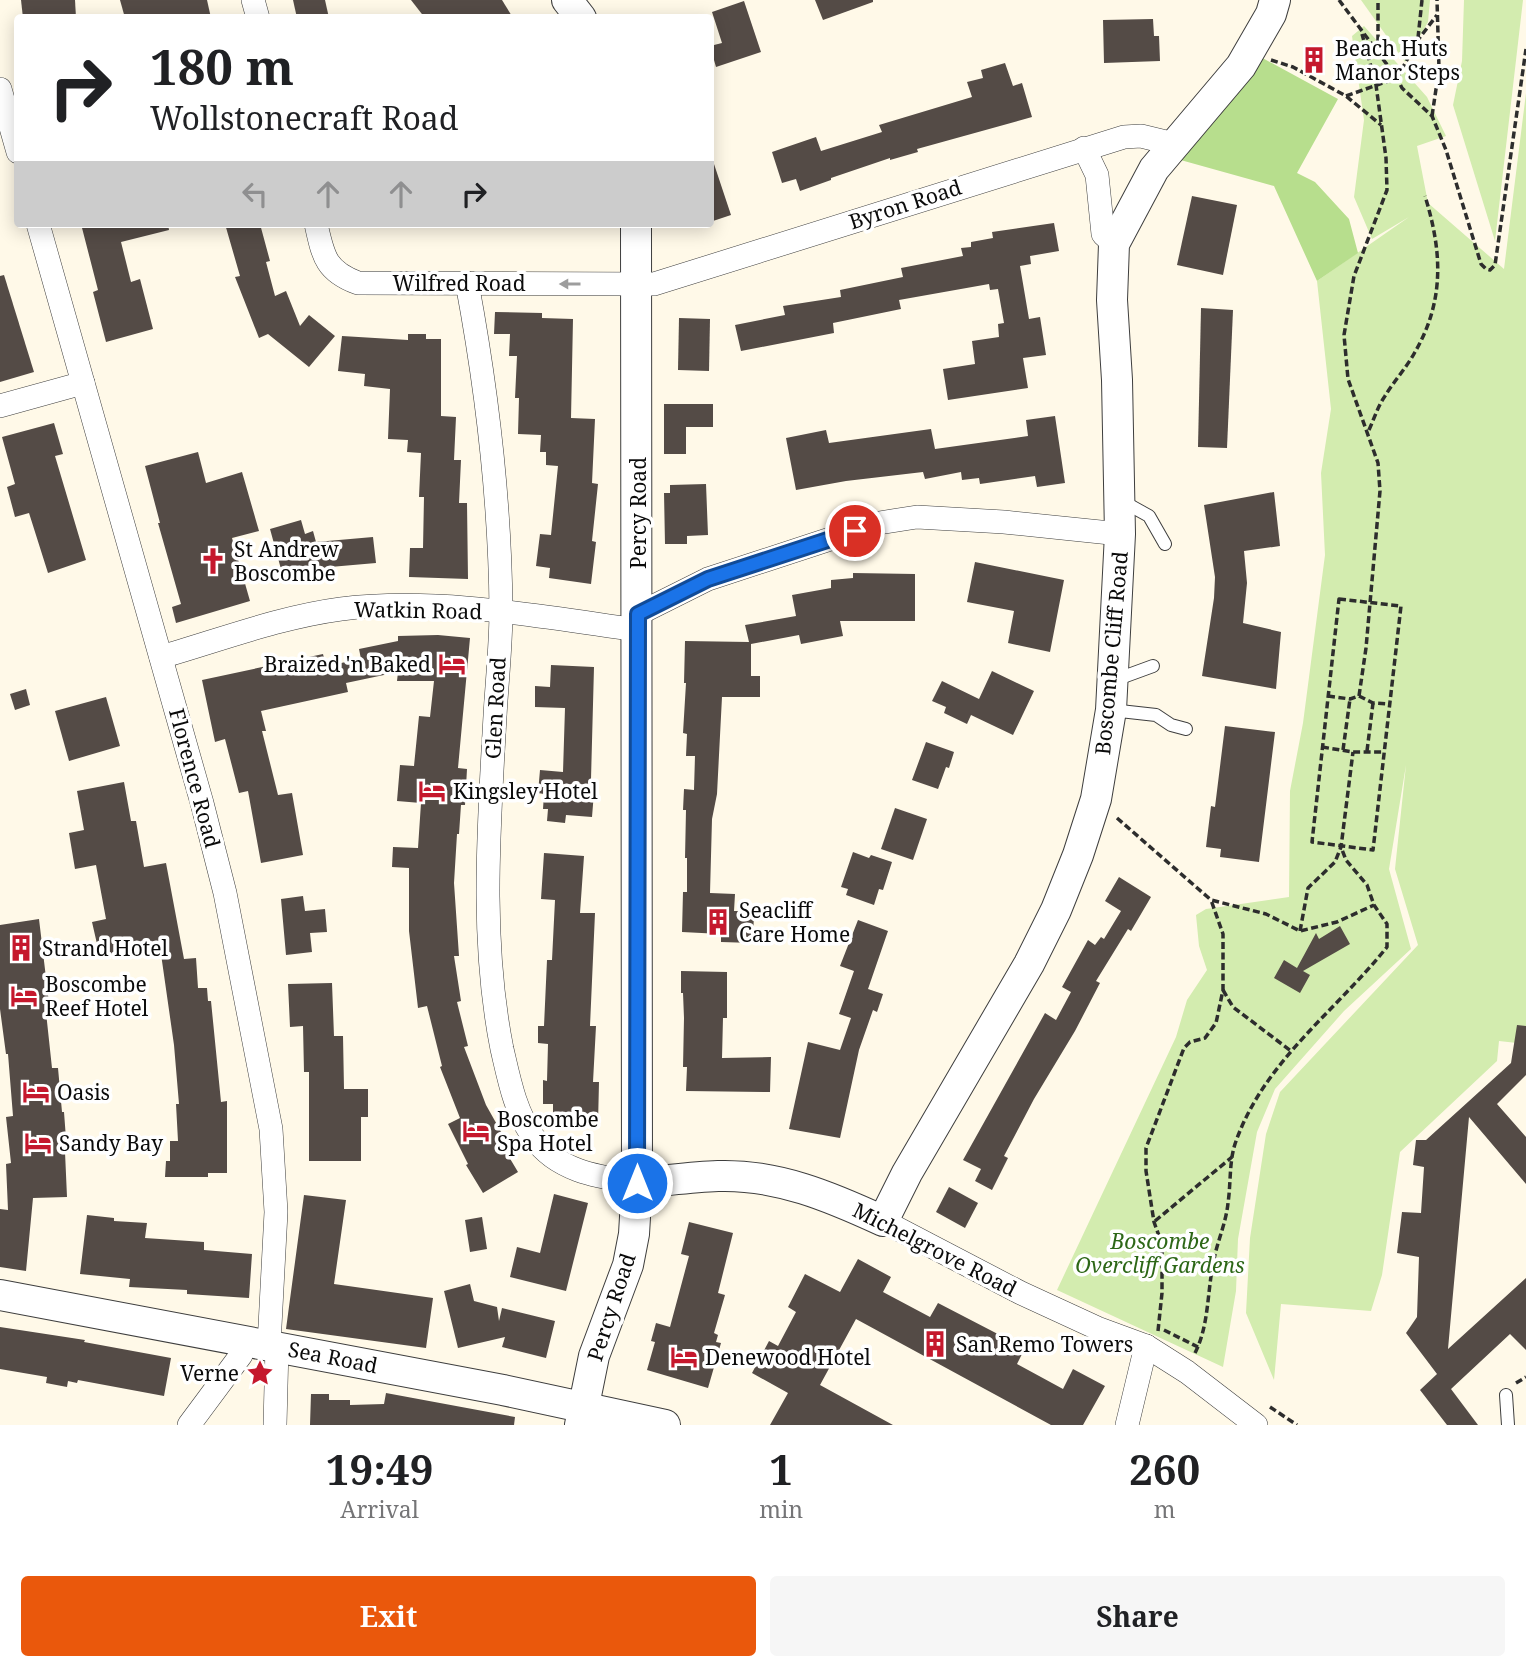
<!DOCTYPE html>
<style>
:root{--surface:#fff;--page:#f6f6f6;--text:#202124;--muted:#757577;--accent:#ea580c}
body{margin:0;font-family:"Noto Serif",serif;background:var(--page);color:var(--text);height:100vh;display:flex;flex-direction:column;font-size:26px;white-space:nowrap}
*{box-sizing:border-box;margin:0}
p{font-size:23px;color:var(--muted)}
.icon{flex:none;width:38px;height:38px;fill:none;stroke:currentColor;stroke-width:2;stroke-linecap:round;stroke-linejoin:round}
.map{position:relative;height:1425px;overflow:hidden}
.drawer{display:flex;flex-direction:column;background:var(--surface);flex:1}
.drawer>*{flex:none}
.top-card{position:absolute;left:14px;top:14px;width:700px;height:214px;border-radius:7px;box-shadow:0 4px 18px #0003;background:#fff;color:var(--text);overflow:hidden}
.pin{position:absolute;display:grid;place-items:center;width:60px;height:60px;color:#fff;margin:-30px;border:4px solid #fff;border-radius:50%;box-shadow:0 2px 7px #0007}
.me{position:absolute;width:77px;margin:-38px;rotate:0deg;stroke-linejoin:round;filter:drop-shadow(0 0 5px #0008)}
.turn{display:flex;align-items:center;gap:24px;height:147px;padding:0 21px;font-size:32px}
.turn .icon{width:91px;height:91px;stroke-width:2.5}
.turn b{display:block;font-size:49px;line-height:60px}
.lanes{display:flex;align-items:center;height:66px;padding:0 21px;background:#0003;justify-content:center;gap:35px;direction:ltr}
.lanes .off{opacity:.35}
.eta{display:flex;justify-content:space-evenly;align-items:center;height:119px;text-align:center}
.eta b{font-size:42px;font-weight:700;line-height:49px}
.cta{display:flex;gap:14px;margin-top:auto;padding:14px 21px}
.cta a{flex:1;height:80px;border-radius:7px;background:var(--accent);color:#fff;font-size:28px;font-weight:700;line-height:80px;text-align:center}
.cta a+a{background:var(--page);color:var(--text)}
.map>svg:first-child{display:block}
</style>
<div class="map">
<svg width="1526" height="1425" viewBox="0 0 1526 1425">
<rect width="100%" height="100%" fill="#fff9e8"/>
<!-- green -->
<g fill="#d3ecaf">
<path d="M1361,0H1430L1428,22L1405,62Z"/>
<path d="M1464,0H1523L1495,241L1453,105L1462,61Z"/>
<path d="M1364,26L1427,97L1446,136L1417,146L1428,203L1504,269L1526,93V1044L1499,1041L1497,1061L1400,1152L1382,1275L1371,1311L1281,1304L1274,1380L1246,1313L1250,1238L1266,1134L1280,1092L1418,945L1395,869L1406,765L1389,869L1411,949L1344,1011L1275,1089L1257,1132L1238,1239L1236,1291L1223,1367L1057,1290L1176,1037L1187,1000L1207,970L1199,946L1196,915L1206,909L1289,897L1290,791L1303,723L1325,555L1321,473L1331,409L1317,281L1409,217L1372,239L1354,197L1364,120L1352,36Z"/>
</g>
<!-- forest -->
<path fill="#b7de8d" d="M1257,55L1338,99L1297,173L1315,182L1349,219L1358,253L1317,281L1274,186L1177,159Z"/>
<!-- building -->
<g fill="#544b46">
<path d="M21,0H75L76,18H23Z"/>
<path d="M120,0H207L211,18H125Z"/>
<path d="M293,0H325L329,18H297Z"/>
<path d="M411,0H502L513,18H425Z"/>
<path d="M815,0H873V2L823,20Z"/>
<path d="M744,1L761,52L716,67L710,46L722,43L712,12Z"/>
<path d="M1153,19L1154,36H1159L1160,61L1104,63L1103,20Z"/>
<path d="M1005,63L1013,86L1022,83L1032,117L917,149L918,152L890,160V158L831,178V180L800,191L796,179L782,183L772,152L816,137L821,151L882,132L879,125L972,97L967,82L983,78L981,70Z"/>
<path d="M714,164L731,215L710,222V165Z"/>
<path d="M1192,196L1237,205L1223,275L1177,265Z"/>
<path d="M1054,223L1059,251L1030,256L1031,264L1020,266L1029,319L1040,317L1046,355L1023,358L1028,388L948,400L943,369L975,364L972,341L999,337L998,324L1004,323L998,289L990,290L989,284L899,300L901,309L833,323L834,333L741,351L735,325L785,315L783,306L841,297L840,290L903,277L901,268L963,256L961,248L971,247V242L993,238L992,232Z"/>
<path d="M81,224H168L169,230L121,242L131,282L140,279L153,329L106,342L93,292L98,290Z"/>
<path d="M225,224H260L270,261L266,262L275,296L286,291L300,326L309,315L335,336L309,367L268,334L259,338L235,277L240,276Z"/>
<path d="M4,275L34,372L0,382V276Z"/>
<path d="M1201,308L1233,310L1227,448L1198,447Z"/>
<path d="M495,312L542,313V318L573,319L571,418L595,419L592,483L598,484L592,541L596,542L591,584L549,578L550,568L536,566L540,534L551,535L558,466L546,465V452H540L541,435L518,434L519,398H515L517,356H509L510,334H494Z"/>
<path d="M679,318L710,319L709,371L678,370Z"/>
<path d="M408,334H426V339H441V416L456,417L454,460H461L459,503H467L468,579L409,577L410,548H423L424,497H419L421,453L407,452L408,440L388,439L390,389L364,386L365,374L338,371L342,336L408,340Z"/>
<path d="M664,404H713V427H686V454H664Z"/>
<path d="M1055,416L1065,483L1037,487L1035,476L980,484L979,478L962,480L961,472L925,479L923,472L846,481L796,490L786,438L826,430L829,443L931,429L935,449L1028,436L1026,420Z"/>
<path d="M54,423L63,454L55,456L86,560L48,573L29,513L15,517L7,487L15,484L2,437Z"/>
<path d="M198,452L206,483L242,472L259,531L232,538L250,601L176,623L172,607L181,604L158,523H160L145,466Z"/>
<path d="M706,484L708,535L687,536V544H665L664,493H670V485Z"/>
<path d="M1274,492L1280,546L1244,551L1247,583L1243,623L1281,632L1276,689L1202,676L1214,598L1215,577L1204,505Z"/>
<path d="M301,520L305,534L313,531L316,542L373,537L376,563L330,567L284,580L270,529Z"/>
<path d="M975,562L1064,580L1050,652L1008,643L1014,611L967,602Z"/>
<path d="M853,573L915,574V621H840L843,636L801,644L799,635L751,644V676H760V697H722L717,794L712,819L710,893L735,894L734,911H754L753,943L721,942V934L682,932L683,892H687V858H685L686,810H683L684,789L694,790L695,756H686L687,734L683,733L686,683H684L685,641L749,642L745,625L796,616L792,595L831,588V580L853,578Z"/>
<path d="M438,635L470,638L458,768L467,769L465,805H461L459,834H457L454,883L459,956H454L461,1001L457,1002L468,1046L464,1047L486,1105L504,1137L499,1140L518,1172L483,1193L466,1165L468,1164L448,1124L460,1118L440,1067L442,1066L427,1006L418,1008L409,931V868L392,867L393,847L418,848L421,803L397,801L400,765L414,766L419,716L430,717L434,681H397L398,672L346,683L348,692L261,711L266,731H262L278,795L292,793L303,855L261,863L248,791L239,793L225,739L215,742L202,680L323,654L326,666L361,659L359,649L398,641V636Z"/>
<path d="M551,665L594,667L591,779L595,780L592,817L566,815L565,823L547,821L548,809H543L544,794L538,793L540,770L563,772L565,708L535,707V686L550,687Z"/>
<path d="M992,671L1034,691L1013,735L971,715L967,724L944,713L946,707L932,701L942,681L979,699Z"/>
<path d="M26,689L30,705L15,710L10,694Z"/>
<path d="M106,697L120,746L69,761L55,711Z"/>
<path d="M1225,726L1275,732L1259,862L1220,857L1221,849L1206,847L1211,806L1215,807Z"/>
<path d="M926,742L954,752L949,768L946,767L938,789L912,780Z"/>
<path d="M124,782L131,821H136L144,867L166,863L184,959L196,958L198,988H207L208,1001H211L221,1102L227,1101V1173H208V1177H165L166,1161H170V1141H178L176,1104H179L174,1045L160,947L142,951V948L100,957L92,922L106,919L96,865L75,869L69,833L84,830L77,791Z"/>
<path d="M895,808L927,819L913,860L881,849Z"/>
<path d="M853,852L869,858L871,855L892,862L883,890L879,889L874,905L846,895L848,889L841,887Z"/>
<path d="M544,853L584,856L580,913H595L590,1026H596L593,1082H599L598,1124L553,1122V1104H543V1080L547,1081L548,1044L538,1043V1026H544L547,960H552L555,900L541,899Z"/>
<path d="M1119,877L1151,897L1131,931L1128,929L1096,981L1100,983L1075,1031L1034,1099L1004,1156L1008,1158L992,1190L975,1181L981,1169L963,1160L1045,1013L1056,1020L1071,992L1062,987L1088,940L1095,945L1101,937L1104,939L1121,911L1105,901Z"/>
<path d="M303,896L305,911L325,909L327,932L310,933L312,952L286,955L281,899Z"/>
<path d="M39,919L49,1003H45L52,1068H58L62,1112H64L67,1152H65L67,1197L33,1198L26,1271L0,1267V1209L8,1210L6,1164L11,1163L6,1117L13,1116L8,1054H6L0,1009V925Z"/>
<path d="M858,920L888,931L868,989L883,994L877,1012L873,1010L859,1050L840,1138L789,1129L808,1042L840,1050L851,1018L839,1014L854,971L840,966Z"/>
<path d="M1340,926L1350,944L1303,971L1310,975L1300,993L1274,978L1284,960L1297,968L1316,933L1319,939Z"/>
<path d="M681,971L727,972V1018H723L722,1058L771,1057L770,1092L686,1091L687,1067H683L684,1018L683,993H681Z"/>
<path d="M332,983L334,1036H343L344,1089H368V1117H361V1161H309V1072H304L303,1026L290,1027L288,984Z"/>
<path d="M1517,1025L1526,1026V1075L1497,1104L1526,1137V1184L1469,1117L1448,1349L1526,1278V1350L1510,1334L1451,1389L1478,1425H1447L1420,1390L1437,1374L1406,1333L1417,1317L1419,1257L1397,1253L1402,1212L1421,1213L1424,1167L1413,1165L1416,1140H1426L1511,1063Z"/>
<path d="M949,1187L978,1203L965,1228L936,1212Z"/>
<path d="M554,1194L588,1203L566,1291L510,1277L517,1247L540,1253Z"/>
<path d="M304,1195L346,1200L334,1284L433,1298L426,1348L286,1329Z"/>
<path d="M87,1215L114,1218V1221L147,1223L145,1238L204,1242V1250L252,1254L249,1298L187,1294V1290L129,1287L130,1279L80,1274Z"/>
<path d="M482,1217L487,1249L470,1252L465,1220Z"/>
<path d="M689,1222L733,1233L718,1293L725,1295L714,1333L718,1335L716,1342L721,1343L708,1388L647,1370L655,1342L651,1341L656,1323L670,1327L689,1256L681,1254Z"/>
<path d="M858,1259L891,1277L883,1292L930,1317L938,1303L1025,1348L1017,1364L1063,1389L1073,1369L1105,1386L1083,1425H1051L856,1319L820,1385L893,1425H770L788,1393L752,1373L769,1341L778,1346L796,1312L788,1307L805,1274L840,1292Z"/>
<path d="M470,1284L474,1301L497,1307L499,1321L502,1308L555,1321L546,1358L502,1347L505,1337L458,1348L444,1291Z"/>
<path d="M0,1327L85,1340L84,1342L171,1358L164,1396L78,1380L77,1383L68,1381L67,1387L46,1383L47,1377L0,1369Z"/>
<path d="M386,1393L515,1417L514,1425H310L311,1394H329V1400H350V1405L384,1404Z"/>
</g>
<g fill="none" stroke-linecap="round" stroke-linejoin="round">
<defs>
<g id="service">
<path d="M1122,501L1149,516L1165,544"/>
<path d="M1112,681L1153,666"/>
<path d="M1111,710L1156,715L1171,725L1186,729"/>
<path d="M1506,1395L1508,1425"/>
</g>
<g id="minor">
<path d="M253,0L258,18"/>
<path d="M0,89L18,152"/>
<path d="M1084,148L1097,175L1103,234L1114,244"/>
<path d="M38,224L202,803L225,893L271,1129L276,1212L269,1345"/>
<path d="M316,224C323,255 325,271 358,283L654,284L1124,137L1141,136L1174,144"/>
<path d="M467,283C487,390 500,501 501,610C501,645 497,681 495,716C489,826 480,939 502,1049C509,1079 515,1112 534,1138C558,1172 600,1177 637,1183"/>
<path d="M0,406L83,383"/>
<path d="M638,614L708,579L879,523L917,517L1004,522L1120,534"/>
<path d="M161,657C220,640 280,617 341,609C437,597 544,617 638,630"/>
<path d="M883,1221L1021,1293L1097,1328L1146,1346L1187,1372L1256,1425"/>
<path d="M189,1425L241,1355L245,1342"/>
<path d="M275,1425L277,1347"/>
<path d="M1127,1425L1146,1346"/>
</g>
<g id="tertiary">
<path d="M567,0L581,18"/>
<path d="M637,1183C664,1181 691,1177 718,1176C777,1174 831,1197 883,1221L907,1173L1029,964L1056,910L1078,855L1096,799L1111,710L1120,534L1117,380L1112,300L1114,244L1154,169L1241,66L1271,14L1275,0"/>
<path d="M0,1295L503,1390L665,1425"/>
<path d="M580,1425L594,1356L628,1265L634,1234L637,1183L636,224"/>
</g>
</defs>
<!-- service casing -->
<use href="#service" stroke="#3e3e3e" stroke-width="14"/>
<!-- minor casing -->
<use href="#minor" stroke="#3e3e3e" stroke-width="24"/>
<!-- tertiary casing -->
<use href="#tertiary" stroke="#3e3e3e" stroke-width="32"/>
<!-- path -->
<g stroke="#2d2d2d" stroke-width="3.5" stroke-dasharray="7 3.5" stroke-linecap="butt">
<path d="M1339,0L1397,78L1402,88L1432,116L1446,150L1481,264L1486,269L1490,270L1495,265L1526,49"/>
<path d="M1418,38L1422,0"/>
<path d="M1378,52V0"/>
<path d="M1271,60L1293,67L1346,96L1381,125"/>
<path d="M1346,96L1397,78L1418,40L1437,15"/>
<path d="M1432,116L1439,69L1437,0"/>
<path d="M1369,430C1374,419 1378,406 1385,396C1394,381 1407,367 1415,352C1445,300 1442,251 1425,196"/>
<path d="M1339,599L1401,606L1373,850L1312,842Z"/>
<path d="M1328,696L1350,699L1359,696L1373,703L1390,704"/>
<path d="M1359,696L1366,648L1380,491L1378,463L1348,379L1344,335L1354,276L1387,190L1386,158L1376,85L1362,34"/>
<path d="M1322,747L1353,752H1384"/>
<path d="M1343,750L1350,699"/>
<path d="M1367,751L1373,703"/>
<path d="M1117,818L1211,900L1266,914L1300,931L1337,922L1374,905"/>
<path d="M1300,931L1308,888L1335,862L1341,847L1353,752"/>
<path d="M1223,990L1233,1007L1291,1051"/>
<path d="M1155,1221L1232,1157"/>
<path d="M1164,1330L1198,1347"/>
<path d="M1158,1331L1162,1293V1244L1154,1222L1146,1171V1148L1184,1048L1190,1042L1205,1038L1216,1023L1223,990V934L1211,900"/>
<path d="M1195,1353C1209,1325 1207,1294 1213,1265C1216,1244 1226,1224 1228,1203C1231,1183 1229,1163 1235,1144C1263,1062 1335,1012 1387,947V924L1374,905L1367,885L1346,860L1341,847"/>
<path d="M1516,1383L1526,1377"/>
<path d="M1270,1407L1297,1425"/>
</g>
<!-- service -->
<use href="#service" stroke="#fff" stroke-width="12"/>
<!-- minor -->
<use href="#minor" stroke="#fff" stroke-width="23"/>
<!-- tertiary -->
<use href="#tertiary" stroke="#fff" stroke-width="30"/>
</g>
<!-- one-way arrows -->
<defs><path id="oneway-solid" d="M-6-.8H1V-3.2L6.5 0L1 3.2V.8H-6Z" transform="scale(1.75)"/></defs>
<use fill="#9d9d9d" href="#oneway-solid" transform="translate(570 284) rotate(-180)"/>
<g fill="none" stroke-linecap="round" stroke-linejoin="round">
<defs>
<path id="route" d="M637,1183L638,614L708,579L855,531"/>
</defs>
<!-- route casing -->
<use href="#route" stroke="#114b97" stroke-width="18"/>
<!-- route -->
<use href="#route" stroke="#1a73e8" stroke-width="12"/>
</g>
<!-- icons -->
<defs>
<symbol id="building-bare" viewBox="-9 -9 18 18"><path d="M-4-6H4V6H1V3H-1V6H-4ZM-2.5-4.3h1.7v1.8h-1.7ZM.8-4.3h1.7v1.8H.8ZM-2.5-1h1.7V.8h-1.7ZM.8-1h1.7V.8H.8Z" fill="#c5182d" stroke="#fff" stroke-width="2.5" paint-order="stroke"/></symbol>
<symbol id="church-bare" viewBox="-9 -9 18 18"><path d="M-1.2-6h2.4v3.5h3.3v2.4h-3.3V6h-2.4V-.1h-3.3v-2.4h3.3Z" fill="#c5182d" stroke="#fff" stroke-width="2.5" paint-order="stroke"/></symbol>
<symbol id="hotel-bare" viewBox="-9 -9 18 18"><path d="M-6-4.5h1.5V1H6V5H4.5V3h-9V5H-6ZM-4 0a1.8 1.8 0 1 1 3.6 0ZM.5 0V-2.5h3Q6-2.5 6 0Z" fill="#c5182d" stroke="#fff" stroke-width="2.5" paint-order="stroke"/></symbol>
<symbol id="sight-bare" viewBox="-9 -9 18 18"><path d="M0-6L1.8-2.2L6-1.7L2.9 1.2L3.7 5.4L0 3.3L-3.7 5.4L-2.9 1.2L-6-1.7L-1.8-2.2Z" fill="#c5182d" stroke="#fff" stroke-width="2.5" paint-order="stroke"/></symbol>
</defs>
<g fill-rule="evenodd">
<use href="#building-bare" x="1295" y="41" width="38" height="38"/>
<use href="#church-bare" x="194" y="542" width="38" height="38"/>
<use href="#hotel-bare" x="433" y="645" width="38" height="38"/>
<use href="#hotel-bare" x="413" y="772" width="38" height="38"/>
<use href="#building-bare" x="699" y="903" width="38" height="38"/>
<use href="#building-bare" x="2" y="929" width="38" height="38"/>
<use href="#hotel-bare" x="5" y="977" width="38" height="38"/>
<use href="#hotel-bare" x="17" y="1073" width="38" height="38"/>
<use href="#hotel-bare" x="457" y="1112" width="38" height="38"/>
<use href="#hotel-bare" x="19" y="1124" width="38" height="38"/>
<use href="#building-bare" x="916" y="1325" width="38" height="38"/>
<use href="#hotel-bare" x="665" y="1338" width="38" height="38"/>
<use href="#sight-bare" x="241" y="1354" width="38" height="38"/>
</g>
<g text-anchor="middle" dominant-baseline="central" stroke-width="7" stroke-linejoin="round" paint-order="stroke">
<!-- poi labels -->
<g font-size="21" fill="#0b0b0b" stroke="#fff" text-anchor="start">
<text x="1335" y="48">Beach Huts<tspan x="1335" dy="24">Manor Steps</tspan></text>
<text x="234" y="549">St Andrew<tspan x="234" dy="24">Boscombe</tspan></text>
<text x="431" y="664" text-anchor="end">Braized 'n Baked</text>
<text x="453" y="791">Kingsley Hotel</text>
<text x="739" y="910">Seacliff<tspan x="739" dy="24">Care Home</tspan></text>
<text x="42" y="948">Strand Hotel</text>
<text x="45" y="984">Boscombe<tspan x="45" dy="24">Reef Hotel</tspan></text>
<text x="57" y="1092">Oasis</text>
<text x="497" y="1119">Boscombe<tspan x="497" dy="24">Spa Hotel</tspan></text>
<text x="59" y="1143">Sandy Bay</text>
<text x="956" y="1344">San Remo Towers</text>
<text x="705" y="1357">Denewood Hotel</text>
<text x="239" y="1373" text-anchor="end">Verne</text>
</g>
<!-- street labels -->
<g font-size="21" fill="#0b0b0b" stroke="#fff">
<text transform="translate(905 204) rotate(-18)">Byron Road</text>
<text x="459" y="283">Wilfred Road</text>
<text transform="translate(638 513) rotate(-90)">Percy Road</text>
<text transform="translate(418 610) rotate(1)">Watkin Road</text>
<text transform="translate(1111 653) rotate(-85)">Boscombe Cliff Road</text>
<text transform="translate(495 708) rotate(-87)">Glen Road</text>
<text transform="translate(195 778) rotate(75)">Florence Road</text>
<text transform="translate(935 1249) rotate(27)">Michelgrove Road</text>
<text transform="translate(611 1307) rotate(-72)">Percy Road</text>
<text transform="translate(333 1357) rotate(11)">Sea Road</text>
</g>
<!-- park labels -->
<g font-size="21" font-style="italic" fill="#2d6717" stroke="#fff">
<text x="1160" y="1241">Boscombe<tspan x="1160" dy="24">Overcliff Gardens</tspan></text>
</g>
</g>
</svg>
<div class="pin" style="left:855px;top:531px;background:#d93025"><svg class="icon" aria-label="arrive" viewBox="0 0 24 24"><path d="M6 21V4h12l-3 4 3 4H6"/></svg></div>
<svg class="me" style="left:637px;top:1183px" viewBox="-20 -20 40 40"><circle r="17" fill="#1a73e8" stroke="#fff" stroke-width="3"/><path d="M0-11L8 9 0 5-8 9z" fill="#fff"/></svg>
<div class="top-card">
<div class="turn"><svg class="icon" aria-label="right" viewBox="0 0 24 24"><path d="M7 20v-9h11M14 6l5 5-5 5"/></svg><div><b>180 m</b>Wollstonecraft Road</div></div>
<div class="lanes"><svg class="icon off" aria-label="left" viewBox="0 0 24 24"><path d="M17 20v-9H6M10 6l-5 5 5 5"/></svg><svg class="icon off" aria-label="ahead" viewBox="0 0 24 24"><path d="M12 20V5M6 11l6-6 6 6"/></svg><svg class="icon off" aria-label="ahead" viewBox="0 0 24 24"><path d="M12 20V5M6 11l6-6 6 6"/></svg><svg class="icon" aria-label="right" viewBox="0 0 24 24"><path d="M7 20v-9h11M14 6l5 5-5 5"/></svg></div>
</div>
</div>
<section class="drawer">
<div class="eta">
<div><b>19:49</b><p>Arrival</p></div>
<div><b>1</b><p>min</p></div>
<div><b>260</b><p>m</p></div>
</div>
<div class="cta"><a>Exit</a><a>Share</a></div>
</section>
